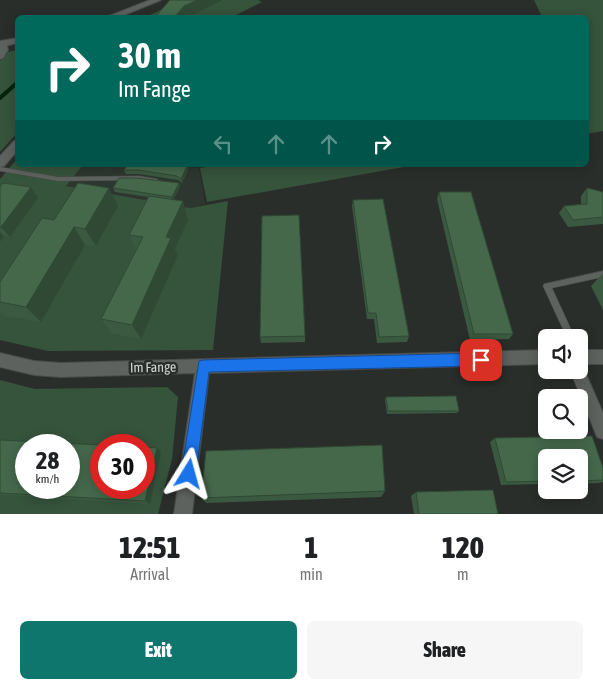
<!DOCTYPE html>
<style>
:root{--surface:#fff;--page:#f6f6f6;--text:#202124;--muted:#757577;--accent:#0f766e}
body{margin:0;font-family:"Asap Condensed",sans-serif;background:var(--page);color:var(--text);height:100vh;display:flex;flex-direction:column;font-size:19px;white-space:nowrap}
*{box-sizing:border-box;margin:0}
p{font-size:16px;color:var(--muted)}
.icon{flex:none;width:28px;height:28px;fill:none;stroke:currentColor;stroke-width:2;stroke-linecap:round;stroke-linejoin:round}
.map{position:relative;height:514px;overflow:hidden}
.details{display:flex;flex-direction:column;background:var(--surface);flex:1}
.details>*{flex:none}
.hud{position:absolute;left:15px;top:15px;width:574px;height:152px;border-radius:8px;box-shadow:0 2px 12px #0003;background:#00695c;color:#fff;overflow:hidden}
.fabs{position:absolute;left:538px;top:329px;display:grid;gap:10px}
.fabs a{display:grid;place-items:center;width:50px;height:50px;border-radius:8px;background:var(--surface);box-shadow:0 2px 12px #0003;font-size:25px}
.speed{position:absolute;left:15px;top:434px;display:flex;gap:10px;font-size:25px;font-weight:700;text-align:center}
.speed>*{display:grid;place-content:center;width:65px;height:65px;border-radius:50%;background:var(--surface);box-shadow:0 2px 12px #0003;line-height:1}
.speed small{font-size:12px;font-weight:400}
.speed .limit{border:8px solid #d22;background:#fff;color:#111}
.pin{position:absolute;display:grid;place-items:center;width:42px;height:42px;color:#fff;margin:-21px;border-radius:10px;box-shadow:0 2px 8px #0006}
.me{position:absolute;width:55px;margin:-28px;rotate:8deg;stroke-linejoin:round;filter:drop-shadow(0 0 4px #0008)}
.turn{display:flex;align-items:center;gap:18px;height:105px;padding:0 20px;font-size:22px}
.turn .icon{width:65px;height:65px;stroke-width:2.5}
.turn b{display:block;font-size:35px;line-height:42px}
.lanes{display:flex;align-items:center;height:48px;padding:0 20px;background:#0003;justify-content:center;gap:25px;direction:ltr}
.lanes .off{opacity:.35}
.eta{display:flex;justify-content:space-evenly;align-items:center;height:85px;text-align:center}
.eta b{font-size:30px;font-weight:800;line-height:35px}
.button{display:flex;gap:10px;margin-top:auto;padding:10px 20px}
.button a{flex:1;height:58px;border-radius:8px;background:var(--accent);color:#fff;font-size:20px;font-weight:800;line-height:58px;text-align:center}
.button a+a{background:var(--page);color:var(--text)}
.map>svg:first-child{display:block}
</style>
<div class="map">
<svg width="603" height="514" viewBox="0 0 603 514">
<rect width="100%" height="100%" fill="#2a2e2a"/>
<!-- built -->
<path fill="#2e372f" d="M83,165H176L199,168L205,204L190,208L66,186Z"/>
<!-- green -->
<g fill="#36533c" fill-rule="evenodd">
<path d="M181,0H258L262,2L232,17L144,18Z"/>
<path d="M534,0H603V131L586,134V18L542,17Z"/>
<path d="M17,50V133L0,152V61L8,52Z"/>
<path d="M17,159L18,165H83L66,186L190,208L228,201L213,350L48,351L0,340V179Z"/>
<path d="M217,165H415L207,202L200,168Z"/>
<path d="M0,380L35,389L167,387L178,397L172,459L158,514H0ZM26,445H69V488H26ZM101,445H144V488H101Z"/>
</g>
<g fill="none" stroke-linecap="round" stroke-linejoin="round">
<!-- stream -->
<path stroke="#02250c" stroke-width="4" d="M0,98L18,82"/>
<defs>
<g id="service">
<path d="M0,167L58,177L139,176L157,179L160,181L157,183L139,180L58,181L0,171Z"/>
<path d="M603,271V277L552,288L575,338H567L543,286L544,284Z"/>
</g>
<g id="minor">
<path d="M0,41H6L8,50L3,58L0,59Z"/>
<path d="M18,140V150L4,166L0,167V156L14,141Z"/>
<path d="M546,350V364L209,373L192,514H174L195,373L61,377L34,375L0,367V353L34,361L61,363Z"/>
<rect x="579" y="350" width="24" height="14"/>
<path d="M579,364L582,365L603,413V439L597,437L570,370H579Z"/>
</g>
<g id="tertiary">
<path d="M150,0H161L117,18H104Z"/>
<path d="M18,38V43L0,47V41Z"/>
</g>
</defs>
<!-- service casing -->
<use href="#service" stroke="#484b49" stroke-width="1"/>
<!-- minor casing -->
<use href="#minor" stroke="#484b49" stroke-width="2"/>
<!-- tertiary casing -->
<use href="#tertiary" stroke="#484b49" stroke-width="2"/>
<!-- service -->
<use href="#service" fill="#5e625e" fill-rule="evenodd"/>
<!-- minor -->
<use href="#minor" fill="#5e625e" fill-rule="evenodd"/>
<!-- tertiary -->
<use href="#tertiary" fill="#5e625e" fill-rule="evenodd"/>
</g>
<!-- wall -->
<g fill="#3b5940">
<path d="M187,166L188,170L182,183L178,180L139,174H126L124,170Z"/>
<path d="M179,183L180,187L173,200L188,220L175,249L178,255L141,339L112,334L101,319L136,249L129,235L149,197L115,192L113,188Z"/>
<path d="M0,187H31L38,198L10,237L4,236L0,242Z"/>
<path d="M587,188L603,192V224L568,227L559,213L564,206L581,204V196Z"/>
<path d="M439,192L513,334L509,339L470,340L437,199Z"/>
<path d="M353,200L409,336L407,342L377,343L374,319H367L352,206Z"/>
<path d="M118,206L96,246L85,245L41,322L4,316L0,312V282L54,220Z"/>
<path d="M603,273V310L591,286Z"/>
<path d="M305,336V342L261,343L260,337Z"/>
<path d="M386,397L459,411L457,413L387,414L385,400Z"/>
<path d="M592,436L603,468V482L599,483L579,484V458H546V484L501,485L490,442L495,438Z"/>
<path d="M0,440L161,452L150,504L0,495Z"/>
<path d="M385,491L381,497L206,503L201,498Z"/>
<path d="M416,492L498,514H414L411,496Z"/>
</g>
<!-- shaded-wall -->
<g fill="#304934">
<path d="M198,0H223L186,18H174L184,6Z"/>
<path d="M187,166L188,170L182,183L181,179Z"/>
<path d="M179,183L180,187L173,201L172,197Z"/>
<path d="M31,187L38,198L10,237L1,227Z"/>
<path d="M109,188L118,206L96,246L85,229Z"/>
<path d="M183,201L188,220L175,249L178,255L141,339L132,325L166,237Z"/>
<path d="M74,227L85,245L41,322L26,307Z"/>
<path d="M0,232L4,236L0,242Z"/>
<path d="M157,448L161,452L150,504L145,501Z"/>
</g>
<!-- building -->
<g fill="#45684b" stroke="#304934" fill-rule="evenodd">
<path d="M170,0H198L184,6L174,18H154Z"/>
<path d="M128,165H181L187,166L181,179L177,176L138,170H124Z"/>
<path d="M119,178H137L179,183L172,197L113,188Z"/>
<path d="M3,183L31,187L1,227H0V187Z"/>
<path d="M78,183L109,188L85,229L74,227L26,307L0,302V282L42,218L54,220Z"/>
<path d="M587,188L603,192V217L573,220L564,206L587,204Z"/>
<path d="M439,192H471L513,334H474Z"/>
<path d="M149,196L183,201L166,237L171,238L132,325L101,319L143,237L129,235Z"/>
<path d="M383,199L409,336L379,337L376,313H368L353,200Z"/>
<path d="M299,215L305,336L260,337L262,216Z"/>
<path d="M456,396L459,411H388L386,397Z"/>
<path d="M592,436L603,468V480L579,481V458H546V481L506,482L495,438Z"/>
<path d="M0,440L101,445V488H144V447L157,448L145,501L0,493ZM26,445H69V488H26Z"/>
<path d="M382,445L385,491L201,498L206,451Z"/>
<path d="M493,490L498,514H419L416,492Z"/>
</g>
<!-- route -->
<path fill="#1a73e8" stroke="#114b97" d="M481,353L485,355L487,360L485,364L481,366L209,372L196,474L194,479L189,481L183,479L181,474L199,361L203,360Z"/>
<g text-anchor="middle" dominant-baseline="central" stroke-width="5" stroke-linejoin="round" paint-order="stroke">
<!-- street labels -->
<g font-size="14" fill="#d2d5d3" stroke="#2a2e2a">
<text transform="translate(153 367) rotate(-1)">Im Fange</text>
</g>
</g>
</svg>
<div class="fabs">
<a><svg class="icon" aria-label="sound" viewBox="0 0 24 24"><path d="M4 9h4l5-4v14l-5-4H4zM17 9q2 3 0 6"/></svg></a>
<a><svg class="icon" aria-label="search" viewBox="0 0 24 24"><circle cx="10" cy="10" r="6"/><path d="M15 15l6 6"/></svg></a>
<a><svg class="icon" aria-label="layers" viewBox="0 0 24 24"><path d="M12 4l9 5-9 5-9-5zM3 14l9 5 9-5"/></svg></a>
</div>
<div class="speed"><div>28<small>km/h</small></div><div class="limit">30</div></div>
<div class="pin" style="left:481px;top:360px;background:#d93025"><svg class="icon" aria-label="arrive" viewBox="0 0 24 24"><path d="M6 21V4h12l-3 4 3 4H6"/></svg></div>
<svg class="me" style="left:189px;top:474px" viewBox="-20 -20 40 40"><path d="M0-17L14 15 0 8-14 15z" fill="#1a73e8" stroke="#fff" stroke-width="4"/></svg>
<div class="hud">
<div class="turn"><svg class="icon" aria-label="right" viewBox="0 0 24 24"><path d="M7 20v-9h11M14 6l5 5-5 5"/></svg><div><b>30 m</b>Im Fange</div></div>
<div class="lanes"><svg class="icon off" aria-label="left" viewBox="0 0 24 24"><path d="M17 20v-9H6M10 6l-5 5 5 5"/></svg><svg class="icon off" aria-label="ahead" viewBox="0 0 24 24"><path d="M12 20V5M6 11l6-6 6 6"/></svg><svg class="icon off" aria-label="ahead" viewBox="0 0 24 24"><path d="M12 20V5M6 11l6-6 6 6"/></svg><svg class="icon" aria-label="right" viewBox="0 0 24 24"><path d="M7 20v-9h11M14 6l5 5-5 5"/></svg></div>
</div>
</div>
<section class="details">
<div class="eta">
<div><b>12:51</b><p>Arrival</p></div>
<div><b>1</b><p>min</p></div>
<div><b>120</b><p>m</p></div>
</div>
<div class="button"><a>Exit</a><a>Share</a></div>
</section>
